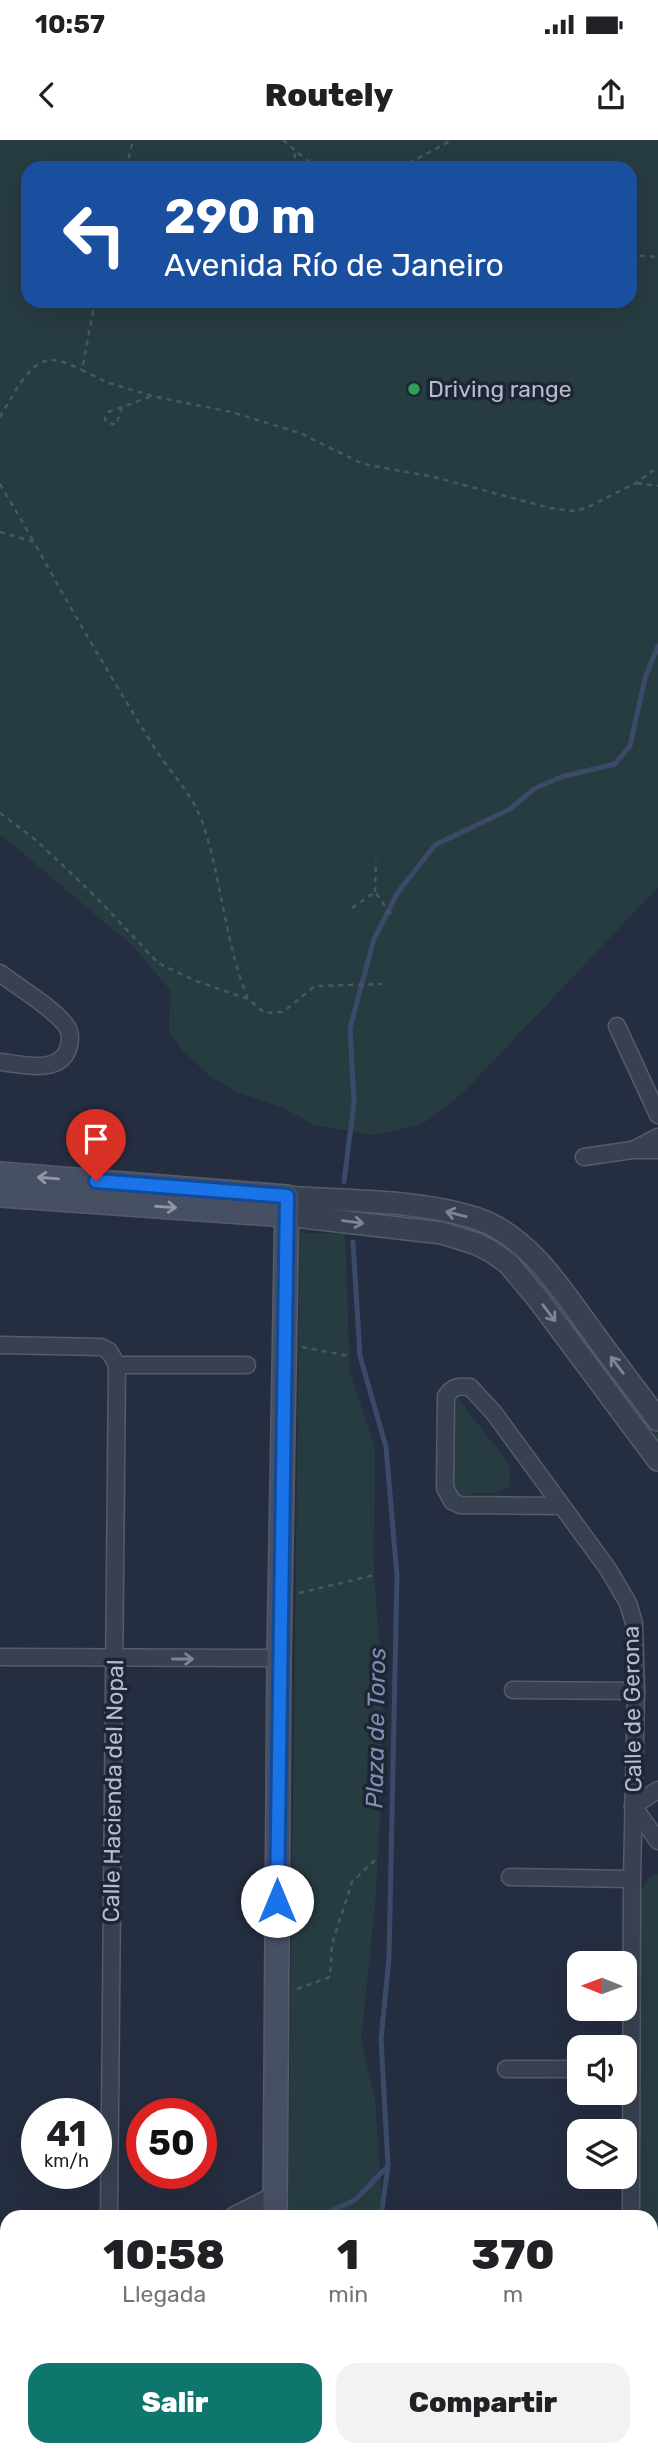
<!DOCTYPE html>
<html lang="es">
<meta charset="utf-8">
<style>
:root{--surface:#fff;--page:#f2f2f2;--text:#202124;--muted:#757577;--accent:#0f766e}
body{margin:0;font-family:Rubik,sans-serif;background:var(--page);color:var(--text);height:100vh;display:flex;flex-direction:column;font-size:26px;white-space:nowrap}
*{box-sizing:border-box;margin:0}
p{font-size:23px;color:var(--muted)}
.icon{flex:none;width:38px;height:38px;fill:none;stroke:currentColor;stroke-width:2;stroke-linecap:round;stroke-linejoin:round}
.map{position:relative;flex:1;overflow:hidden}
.sheet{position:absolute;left:0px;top:2070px;width:658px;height:247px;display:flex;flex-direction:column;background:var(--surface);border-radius:21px 21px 0 0;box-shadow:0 7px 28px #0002}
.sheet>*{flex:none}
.guide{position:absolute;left:21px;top:21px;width:616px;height:147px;border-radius:21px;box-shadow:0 7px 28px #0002;background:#1a4fa0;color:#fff;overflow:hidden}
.needle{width:46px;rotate:271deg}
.tools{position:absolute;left:567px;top:1811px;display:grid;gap:14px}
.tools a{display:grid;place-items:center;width:70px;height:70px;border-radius:14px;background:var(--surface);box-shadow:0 7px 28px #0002;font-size:35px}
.speed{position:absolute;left:21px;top:1958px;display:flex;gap:14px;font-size:35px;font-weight:700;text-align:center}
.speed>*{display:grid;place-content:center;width:91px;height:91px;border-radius:50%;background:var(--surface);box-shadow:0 7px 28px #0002;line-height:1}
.speed small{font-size:18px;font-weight:400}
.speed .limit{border:10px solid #d22;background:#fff;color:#111}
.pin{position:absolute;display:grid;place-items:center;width:60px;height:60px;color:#fff;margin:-72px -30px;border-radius:50% 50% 50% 0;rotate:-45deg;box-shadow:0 0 7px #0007}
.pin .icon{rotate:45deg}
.me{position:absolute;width:77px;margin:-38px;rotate:0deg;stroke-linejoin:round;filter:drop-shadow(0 0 5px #0008)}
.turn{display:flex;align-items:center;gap:24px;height:147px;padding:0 28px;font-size:32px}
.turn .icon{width:91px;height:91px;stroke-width:2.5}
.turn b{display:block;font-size:49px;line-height:60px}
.eta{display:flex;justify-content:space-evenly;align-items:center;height:119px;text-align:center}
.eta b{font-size:42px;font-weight:800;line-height:49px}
.action{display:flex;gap:14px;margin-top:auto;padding:14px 28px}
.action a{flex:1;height:80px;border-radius:21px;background:var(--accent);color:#fff;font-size:28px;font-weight:800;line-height:80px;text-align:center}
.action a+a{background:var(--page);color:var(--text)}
.status{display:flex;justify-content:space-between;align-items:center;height:49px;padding:0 35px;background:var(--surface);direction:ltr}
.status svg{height:19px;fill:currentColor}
header{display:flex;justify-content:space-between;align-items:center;height:91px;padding:0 28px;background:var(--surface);font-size:32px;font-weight:800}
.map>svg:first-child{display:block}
</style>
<div class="status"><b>10:57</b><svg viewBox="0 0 49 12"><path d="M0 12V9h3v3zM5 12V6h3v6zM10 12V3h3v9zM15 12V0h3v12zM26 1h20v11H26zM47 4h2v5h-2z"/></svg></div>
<header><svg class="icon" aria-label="back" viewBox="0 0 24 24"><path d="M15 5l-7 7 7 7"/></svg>Routely<svg class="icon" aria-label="share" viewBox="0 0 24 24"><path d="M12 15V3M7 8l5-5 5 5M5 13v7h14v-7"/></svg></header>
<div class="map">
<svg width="658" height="2316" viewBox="0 0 658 2316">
<rect width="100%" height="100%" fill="#252e40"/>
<!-- green -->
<g fill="#273c41" fill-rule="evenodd">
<path d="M0,0H658V747L462,954L422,984L375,995L315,985L279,966L237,952L211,937L183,911L169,892L170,850L134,807L0,694ZM28,28H630V161H28Z"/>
<path d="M298,1065L461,1083C490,1094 514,1109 535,1131L658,1292V1310L506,1115Z"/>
<path d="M300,1093L345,1094L350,1233L375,1308L374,1435L383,1550L382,1637L375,1766L361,1901L375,1959L383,2077H288Z"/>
<path d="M458,1258L510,1326V1347L496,1352L459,1355L442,1339L446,1262Z"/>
<path d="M658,1734V2264L655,2266L651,2264V2077H641L640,1754L649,1737Z"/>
</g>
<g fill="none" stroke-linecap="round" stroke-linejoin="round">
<!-- stream -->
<g stroke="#3b4a69" stroke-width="5">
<path d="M344,1042L354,962L350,888L374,799L398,752L435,705L510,669L534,649L561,637L615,624L630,606L645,538L658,506"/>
<path d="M353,1102L360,1216L386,1307L397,1436L389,1818L381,1899L388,2026L381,2077"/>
<path d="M318,2077L355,2060L388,2026"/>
</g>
<defs>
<g id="service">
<path d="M0,2294L7,2310"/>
<path d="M368,2310L371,2316"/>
<path d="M429,2310L432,2316"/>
<path d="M323,2316L340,2310"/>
</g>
<g id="minor">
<path d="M0,833C19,848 49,865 64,883C71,890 71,900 68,909C59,935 21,924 0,922"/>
<path d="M617,886L658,975"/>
<path d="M635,1009L658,997"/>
<path d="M584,1017L632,1010H658"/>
<path d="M0,1205L101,1207L109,1211L117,1225L109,2077"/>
<path d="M117,1225H247"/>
<path d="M562,1366L460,1365L452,1361L445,1348L446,1256C453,1246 459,1246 470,1247L494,1273L608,1429L628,1463L634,1483L636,1551L632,1739L631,2077"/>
<path d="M0,1517L279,1518"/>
<path d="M513,1550L636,1551"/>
<path d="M633,1666L658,1701"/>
<path d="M633,1666L658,1650"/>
<path d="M510,1737L632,1739"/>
<path d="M506,1929H579"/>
<path d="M570,2310L575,2316"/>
<path d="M638,2316L645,2310"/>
</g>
<g id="tertiary">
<path d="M287,1057C349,1062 418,1059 478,1079C530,1097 563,1152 594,1194C615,1223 637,1251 658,1280"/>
<path d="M285,1075L442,1093L477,1104L492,1112L508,1123L538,1159L658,1320"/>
<path d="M236,2077L276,2057"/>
<path d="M0,2217L7,2212"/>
<path d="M0,2253L7,2248"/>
</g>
<g id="secondary">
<path d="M0,1034L287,1057L279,1518L275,2077"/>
<path d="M0,1055L285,1075"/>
<path d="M298,2310L301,2316"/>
</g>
</defs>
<!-- service casing -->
<use href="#service" stroke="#545c6a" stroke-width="11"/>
<!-- minor casing -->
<use href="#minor" stroke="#545c6a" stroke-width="19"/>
<!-- tertiary casing -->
<use href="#tertiary" stroke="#545c6a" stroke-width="24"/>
<!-- secondary casing -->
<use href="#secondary" stroke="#545c6a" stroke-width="26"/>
<!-- path -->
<g stroke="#45595e" stroke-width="2.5" stroke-dasharray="5 5" stroke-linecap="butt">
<path d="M283,0L316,28"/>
<path d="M126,28L133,0"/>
<path d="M293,28L296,9"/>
<path d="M400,28L452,0"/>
<path d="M630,115L658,117"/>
<path d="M95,161L82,230L106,242L152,256L231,272L300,293L363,324L434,337L550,368L573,371L586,368L636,343L658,327"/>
<path d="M122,267L108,272L105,278L106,282L116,285L122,267L152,256"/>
<path d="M0,277C11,260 27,222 50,220C60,219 73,226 82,230"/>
<path d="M637,343L658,346"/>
<path d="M0,344L34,402"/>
<path d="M0,392L34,402C71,470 111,537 152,604C169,632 192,652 203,684C222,741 225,803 248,859"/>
<path d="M0,673L37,701L96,757L158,823L196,841L248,859L265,873L283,872L315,846L382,844"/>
<path d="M375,752L376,721"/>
<path d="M352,768L375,752L394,778"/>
<path d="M302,1207L349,1216"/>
<path d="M299,1453L374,1435"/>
<path d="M297,1849L330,1837L332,1804L352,1742L377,1718"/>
</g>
<!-- service -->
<use href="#service" stroke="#394150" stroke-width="8"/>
<!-- minor -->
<use href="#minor" stroke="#394150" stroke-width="16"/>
<!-- tertiary -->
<use href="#tertiary" stroke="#394150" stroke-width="21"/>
<!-- secondary -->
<use href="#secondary" stroke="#474f63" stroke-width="23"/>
</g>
<!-- one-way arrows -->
<defs><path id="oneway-shaft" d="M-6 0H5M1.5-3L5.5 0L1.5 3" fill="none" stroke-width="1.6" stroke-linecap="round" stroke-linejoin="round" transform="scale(1.75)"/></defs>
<g stroke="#8f96a6">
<use href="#oneway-shaft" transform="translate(48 1038) rotate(-175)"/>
<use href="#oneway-shaft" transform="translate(166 1067) rotate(4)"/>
</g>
<g stroke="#7e8593">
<use href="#oneway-shaft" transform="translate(456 1074) rotate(-166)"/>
<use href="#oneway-shaft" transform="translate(353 1082) rotate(7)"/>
<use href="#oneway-shaft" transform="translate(549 1173) rotate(53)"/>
<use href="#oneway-shaft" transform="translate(617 1225) rotate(-127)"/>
<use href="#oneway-shaft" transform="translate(183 1519)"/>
</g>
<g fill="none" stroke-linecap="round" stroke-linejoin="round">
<defs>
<path id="route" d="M96,1041L287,1056L277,1761"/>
</defs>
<!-- route casing -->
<use href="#route" stroke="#114b97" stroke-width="18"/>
<!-- route -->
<use href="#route" stroke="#1a73e8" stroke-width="12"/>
</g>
<!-- markers -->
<circle fill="#2e9e5b" stroke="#1e2635" stroke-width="2.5" cx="414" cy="249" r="7"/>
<g text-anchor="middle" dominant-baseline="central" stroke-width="7" stroke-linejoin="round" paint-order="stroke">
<!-- poi labels -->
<g font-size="23" fill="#b6bcca" stroke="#1e2635" text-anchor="start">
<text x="428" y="249">Driving range</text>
</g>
<!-- street labels -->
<g font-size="23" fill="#b6bcca" stroke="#1e2635">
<text transform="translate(632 1569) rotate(-91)">Calle de Gerona</text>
<text transform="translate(113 1651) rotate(-89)">Calle Hacienda del Nopal</text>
</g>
<!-- water labels -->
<g font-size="24" font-style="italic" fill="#7d8fb2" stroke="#1e2635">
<text transform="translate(376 1588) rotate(-89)">Plaza de Toros</text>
</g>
</g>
</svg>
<div class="tools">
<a><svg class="needle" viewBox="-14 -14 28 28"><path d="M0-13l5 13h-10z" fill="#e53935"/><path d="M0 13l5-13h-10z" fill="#757577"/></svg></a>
<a><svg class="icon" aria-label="sound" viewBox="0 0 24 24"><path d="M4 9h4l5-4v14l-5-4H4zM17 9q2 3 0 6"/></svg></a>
<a><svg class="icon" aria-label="layers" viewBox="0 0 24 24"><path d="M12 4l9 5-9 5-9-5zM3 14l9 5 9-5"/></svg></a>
</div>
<div class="speed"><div>41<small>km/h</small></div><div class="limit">50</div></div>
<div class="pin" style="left:96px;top:1041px;background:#d93025"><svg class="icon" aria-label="arrive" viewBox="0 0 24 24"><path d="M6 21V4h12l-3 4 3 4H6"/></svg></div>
<svg class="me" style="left:277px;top:1761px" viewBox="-20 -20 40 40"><circle r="19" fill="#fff"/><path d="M0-13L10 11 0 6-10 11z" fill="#1a73e8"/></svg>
<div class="guide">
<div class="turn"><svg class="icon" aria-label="left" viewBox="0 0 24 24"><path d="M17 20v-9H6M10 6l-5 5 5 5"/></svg><div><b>290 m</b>Avenida Río de Janeiro</div></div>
</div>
<section class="sheet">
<div class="eta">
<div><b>10:58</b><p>Llegada</p></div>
<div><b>1</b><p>min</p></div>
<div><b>370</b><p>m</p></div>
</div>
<div class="action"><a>Salir</a><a>Compartir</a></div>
</section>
</div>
